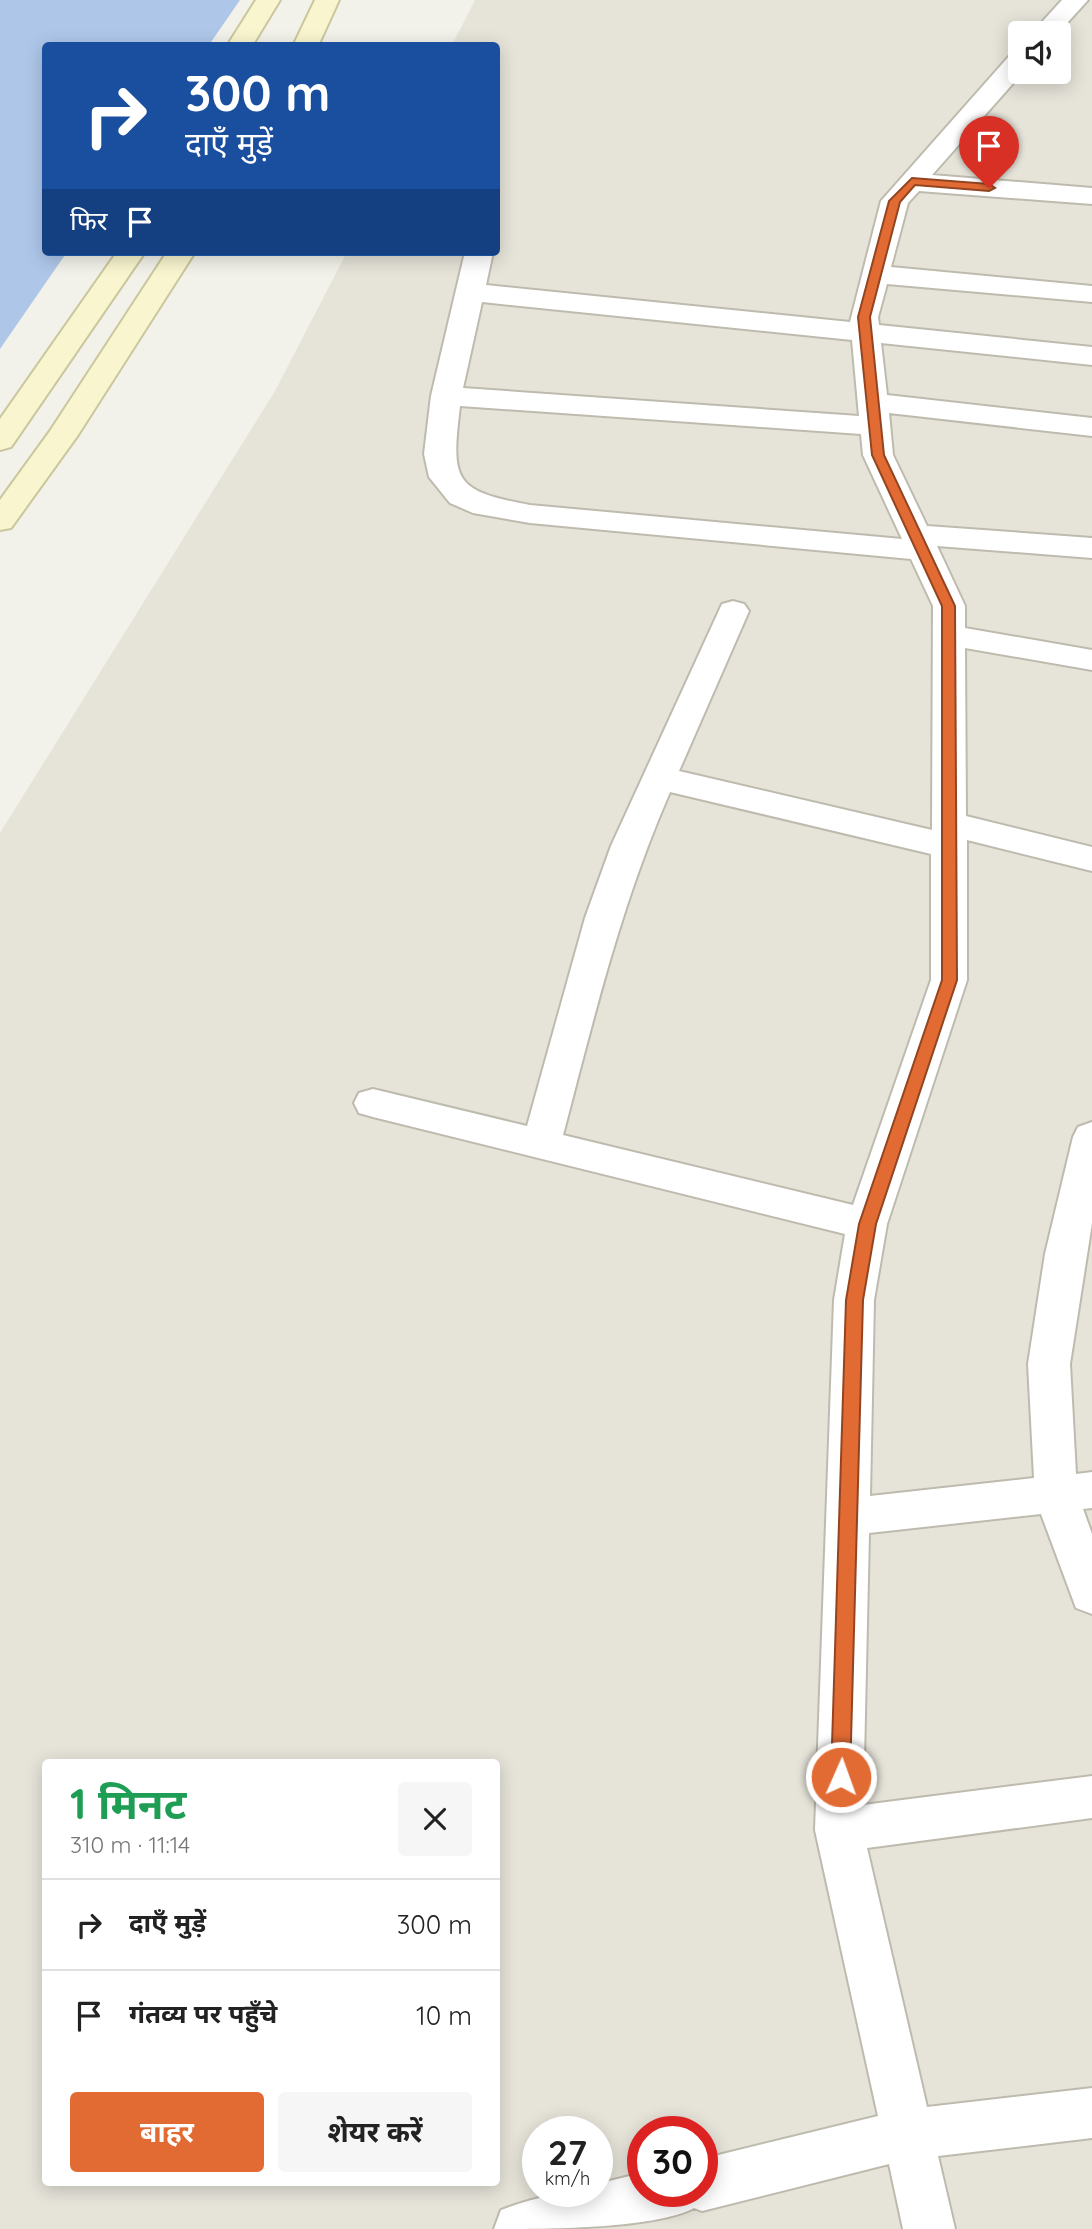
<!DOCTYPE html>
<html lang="hi">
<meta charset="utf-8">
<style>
:root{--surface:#fff;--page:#f6f6f6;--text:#222;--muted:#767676;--line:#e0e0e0;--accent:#e26a33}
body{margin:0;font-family:Quicksand,"Noto Sans Devanagari",sans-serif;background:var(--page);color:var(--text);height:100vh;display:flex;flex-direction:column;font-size:26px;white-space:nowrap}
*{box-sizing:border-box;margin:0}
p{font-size:23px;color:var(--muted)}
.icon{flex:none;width:38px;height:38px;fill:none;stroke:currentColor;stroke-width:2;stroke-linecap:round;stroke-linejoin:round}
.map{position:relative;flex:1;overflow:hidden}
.panel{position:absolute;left:42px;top:1759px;width:458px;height:427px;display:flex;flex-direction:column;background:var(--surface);border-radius:7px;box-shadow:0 4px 18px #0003}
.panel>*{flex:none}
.banner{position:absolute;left:42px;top:42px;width:458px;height:214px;border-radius:7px;box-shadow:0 4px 18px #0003;background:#1a4fa0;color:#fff;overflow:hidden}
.buttons{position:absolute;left:1008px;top:21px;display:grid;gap:14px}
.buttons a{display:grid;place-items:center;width:63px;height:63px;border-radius:7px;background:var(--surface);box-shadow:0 4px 18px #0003;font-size:35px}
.speed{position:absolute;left:522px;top:2116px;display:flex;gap:14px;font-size:35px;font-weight:700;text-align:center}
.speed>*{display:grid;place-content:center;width:91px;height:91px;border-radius:50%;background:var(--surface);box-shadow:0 4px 18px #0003;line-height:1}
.speed small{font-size:18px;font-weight:400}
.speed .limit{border:10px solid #d22;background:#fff;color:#111}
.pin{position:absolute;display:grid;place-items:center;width:60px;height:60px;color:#fff;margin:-72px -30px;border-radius:50% 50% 50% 0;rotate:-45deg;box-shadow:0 0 7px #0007}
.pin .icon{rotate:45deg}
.me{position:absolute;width:77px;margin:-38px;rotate:2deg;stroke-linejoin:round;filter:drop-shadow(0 0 5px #0008)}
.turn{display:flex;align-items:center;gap:24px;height:147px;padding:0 28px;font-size:32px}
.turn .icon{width:91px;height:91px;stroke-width:2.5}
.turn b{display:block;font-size:49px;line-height:60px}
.then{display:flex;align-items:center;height:66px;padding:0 28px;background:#0003;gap:14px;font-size:26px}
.round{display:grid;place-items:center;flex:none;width:74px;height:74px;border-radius:7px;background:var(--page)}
.headline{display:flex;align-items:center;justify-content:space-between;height:119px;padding:0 28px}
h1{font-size:42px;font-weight:700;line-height:52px;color:#1e9e55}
.cta{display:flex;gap:14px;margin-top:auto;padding:14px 28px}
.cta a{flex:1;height:80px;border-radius:7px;background:var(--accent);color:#fff;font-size:28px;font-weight:700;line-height:80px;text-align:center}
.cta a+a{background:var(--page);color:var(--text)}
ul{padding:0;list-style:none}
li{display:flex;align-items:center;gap:21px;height:91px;padding:0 28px;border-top:2px solid var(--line)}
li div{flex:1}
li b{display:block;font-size:26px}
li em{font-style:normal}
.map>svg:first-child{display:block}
</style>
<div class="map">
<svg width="1092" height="2229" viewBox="0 0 1092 2229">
<rect width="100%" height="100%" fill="#f3f2ea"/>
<!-- residential -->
<path fill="#e6e4d9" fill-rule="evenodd" d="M475,0H1092V2229H0V833L275,391L347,252H497V46L452,45ZM1020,33H1059V72H1020ZM46,1762H497V2182H46ZM537,2132H597V2191H537ZM642,2132H702V2191H642Z"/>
<!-- water -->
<path fill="#aec7e9" d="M0,0H240L209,45L46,46V252H67L0,349Z"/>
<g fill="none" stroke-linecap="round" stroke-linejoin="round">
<defs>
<g id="street">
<path d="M1062,0H1088L1058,33H1032Z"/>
<path d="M1020,51V72H1023L932,175L1092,188V204L919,191L908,203L891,267L1092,286V302L887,284L878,317L879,325L1092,347V365L881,343L887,395L1092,418V436L889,413L893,455L927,526L1092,538V558L937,546L965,606V628L1092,650V670L965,648L966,816L1092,847V871L967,840V980L887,1224L874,1300L870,1496L1034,1478L1028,1364L1045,1254L1073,1137L1078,1127L1092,1122V1223L1070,1364L1076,1474L1092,1472V1508L1083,1509L1092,1534V1614L1076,1608L1041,1514L869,1533L863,1805L1092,1776V1818L867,1848L927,2107L1092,2088V2138L938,2156L955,2229H903L889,2164L702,2211L694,2208C655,2229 544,2229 494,2229L501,2210C532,2198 563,2191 597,2191V2184L642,2173V2191H702V2159L878,2116L815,1830L834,1300L845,1234L373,1117L359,1113L354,1103L359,1093L373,1089L527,1126L585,918L611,846L722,604L733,601L744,604L749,611L679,771L932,830L933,606L911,559L530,523L473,513L450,503L429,477L424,454L431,396L465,252H493L486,285L850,322L881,201L1011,54ZM482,302L852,340L859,416L463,388ZM460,406L861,434L863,455L902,539L530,505C453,491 451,481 460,406ZM670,792L931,854V980L853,1205L563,1135C594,1017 621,904 670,792Z"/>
</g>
<g id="secondary">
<path d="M256,0H280L252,46H227Z"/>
<path d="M315,0H339L318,46H293Z"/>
<path d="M117,252H145L11,447L0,450V419Z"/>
<path d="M167,252H195L78,435L11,528L0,530V500L50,431Z"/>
</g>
</defs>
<!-- street casing -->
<use href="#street" stroke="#bebbae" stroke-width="4"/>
<!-- secondary casing -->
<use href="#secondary" stroke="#cac69d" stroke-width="4"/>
<!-- street -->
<use href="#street" fill="#fff" fill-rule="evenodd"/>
<!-- secondary -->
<use href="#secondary" fill="#f9f5cf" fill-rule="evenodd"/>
</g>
<!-- route -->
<path fill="#e26a33" stroke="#934521" stroke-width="2" d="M912,178L989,184L995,188L989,191L915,185L900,202L870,317L884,455L955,606L957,980L876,1224L863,1300L850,1777L848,1784L841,1786L834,1784L831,1777L846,1300L859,1224L942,980V606L872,455L858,317L889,201Z"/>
</svg>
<div class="buttons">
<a><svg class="icon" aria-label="sound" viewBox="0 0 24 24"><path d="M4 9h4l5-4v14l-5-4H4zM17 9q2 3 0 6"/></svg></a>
</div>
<div class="speed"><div>27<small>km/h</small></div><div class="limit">30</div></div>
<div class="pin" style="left:989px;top:188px;background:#d93025"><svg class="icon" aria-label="arrive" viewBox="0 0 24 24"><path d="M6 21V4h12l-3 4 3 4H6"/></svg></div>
<svg class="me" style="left:841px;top:1777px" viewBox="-20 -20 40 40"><circle r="17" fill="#e26a33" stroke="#fff" stroke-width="3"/><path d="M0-11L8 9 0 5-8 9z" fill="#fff"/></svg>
<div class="banner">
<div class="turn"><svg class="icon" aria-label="right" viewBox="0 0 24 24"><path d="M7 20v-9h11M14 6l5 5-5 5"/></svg><div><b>300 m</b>दाएँ मुड़ें</div></div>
<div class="then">फिर<svg class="icon" aria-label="arrive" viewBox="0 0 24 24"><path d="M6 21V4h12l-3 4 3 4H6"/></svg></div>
</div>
<section class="panel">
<div class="headline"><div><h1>1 मिनट</h1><p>310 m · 11:14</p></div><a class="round"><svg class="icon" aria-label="close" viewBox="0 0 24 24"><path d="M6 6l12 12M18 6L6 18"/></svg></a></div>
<ul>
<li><svg class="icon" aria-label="right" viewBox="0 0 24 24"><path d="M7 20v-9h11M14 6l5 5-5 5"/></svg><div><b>दाएँ मुड़ें</b></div><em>300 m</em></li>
<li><svg class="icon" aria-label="arrive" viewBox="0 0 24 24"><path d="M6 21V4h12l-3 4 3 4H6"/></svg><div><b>गंतव्य पर पहुँचे</b></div><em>10 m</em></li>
</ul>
<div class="cta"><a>बाहर</a><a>शेयर करें</a></div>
</section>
</div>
